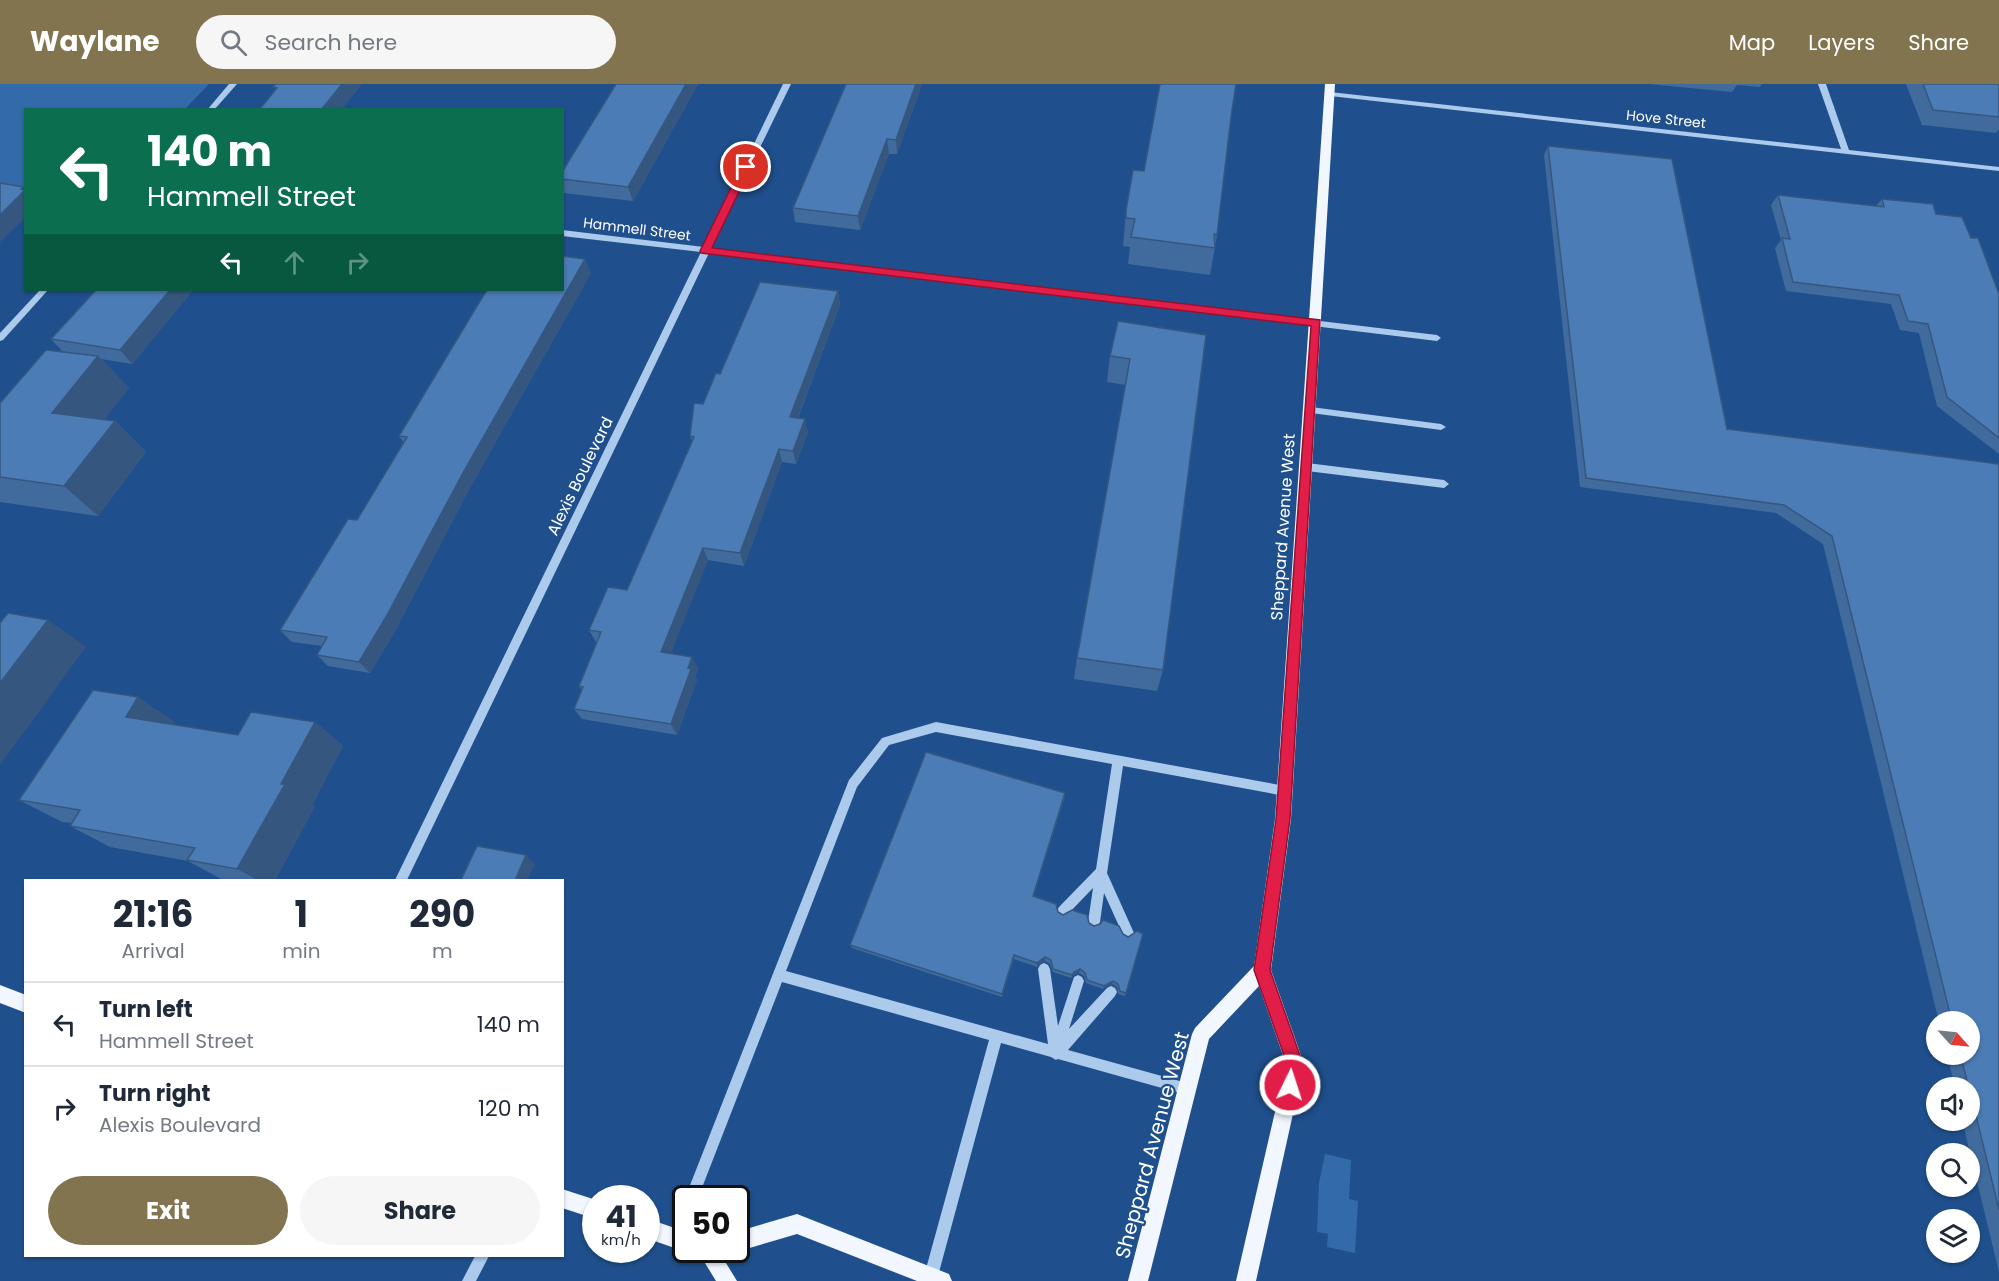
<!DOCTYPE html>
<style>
:root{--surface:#fff;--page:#f6f6f7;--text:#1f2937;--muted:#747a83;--line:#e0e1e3;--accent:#82744f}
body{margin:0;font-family:Poppins,sans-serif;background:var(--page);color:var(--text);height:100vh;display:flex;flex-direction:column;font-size:22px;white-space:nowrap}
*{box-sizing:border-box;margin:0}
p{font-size:20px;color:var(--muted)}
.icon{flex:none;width:33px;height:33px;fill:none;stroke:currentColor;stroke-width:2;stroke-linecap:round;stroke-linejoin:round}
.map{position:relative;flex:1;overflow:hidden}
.drawer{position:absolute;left:24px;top:795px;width:540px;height:378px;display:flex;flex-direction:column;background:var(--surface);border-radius:0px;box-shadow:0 2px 4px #0004}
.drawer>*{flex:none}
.hud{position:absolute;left:24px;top:24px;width:540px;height:183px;border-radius:0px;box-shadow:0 2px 4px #0004;background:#0b6e4f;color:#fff;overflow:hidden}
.needle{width:39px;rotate:117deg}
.tools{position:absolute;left:1926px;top:927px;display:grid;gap:12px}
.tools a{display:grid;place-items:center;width:54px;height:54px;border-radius:50%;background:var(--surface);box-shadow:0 2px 4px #0004;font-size:30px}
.speed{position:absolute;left:582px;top:1101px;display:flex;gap:12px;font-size:30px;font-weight:700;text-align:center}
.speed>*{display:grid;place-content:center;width:78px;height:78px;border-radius:50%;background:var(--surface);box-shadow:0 2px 4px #0004;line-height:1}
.speed small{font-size:15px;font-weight:400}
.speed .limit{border:3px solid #111;border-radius:9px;background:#fff;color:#111}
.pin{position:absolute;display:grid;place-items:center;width:51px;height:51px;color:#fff;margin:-26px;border:3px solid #fff;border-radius:50%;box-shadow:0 2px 6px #0007}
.me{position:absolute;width:66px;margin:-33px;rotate:4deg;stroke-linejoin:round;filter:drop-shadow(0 0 4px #0008)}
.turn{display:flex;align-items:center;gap:21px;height:126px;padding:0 24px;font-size:27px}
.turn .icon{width:78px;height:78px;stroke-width:2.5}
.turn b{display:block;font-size:42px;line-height:51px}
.lanes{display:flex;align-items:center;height:57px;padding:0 24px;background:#0003;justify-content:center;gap:30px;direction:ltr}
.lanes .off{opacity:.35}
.eta{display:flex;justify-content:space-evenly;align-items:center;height:102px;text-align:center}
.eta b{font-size:36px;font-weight:700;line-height:42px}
.cta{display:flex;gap:12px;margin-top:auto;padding:12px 24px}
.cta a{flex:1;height:69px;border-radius:36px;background:var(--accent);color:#fff;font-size:24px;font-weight:700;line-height:69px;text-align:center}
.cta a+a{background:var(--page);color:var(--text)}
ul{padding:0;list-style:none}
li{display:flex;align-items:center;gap:18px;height:84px;padding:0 24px;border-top:2px solid var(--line)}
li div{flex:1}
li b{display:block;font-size:22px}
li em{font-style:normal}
header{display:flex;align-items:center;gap:36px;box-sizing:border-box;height:84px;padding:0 30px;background:var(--accent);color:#fff}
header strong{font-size:28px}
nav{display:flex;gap:33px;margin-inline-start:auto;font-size:21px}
.search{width:420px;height:54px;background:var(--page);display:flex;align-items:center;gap:15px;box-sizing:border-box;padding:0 21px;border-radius:33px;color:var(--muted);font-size:22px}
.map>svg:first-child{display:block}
</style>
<header>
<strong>Waylane</strong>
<div class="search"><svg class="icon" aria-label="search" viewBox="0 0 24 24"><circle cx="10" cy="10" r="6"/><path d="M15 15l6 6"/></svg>Search here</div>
<nav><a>Map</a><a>Layers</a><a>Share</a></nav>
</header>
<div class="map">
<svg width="1999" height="1197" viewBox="0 0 1999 1197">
<rect width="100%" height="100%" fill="#1f508d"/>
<!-- green -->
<g fill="#336aaa">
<path d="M0,0H209L185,25L26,26L25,106L0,103Z"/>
<path d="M1325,1070L1351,1076L1349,1115L1358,1117L1355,1169L1327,1163L1328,1150L1317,1148L1319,1099Z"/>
</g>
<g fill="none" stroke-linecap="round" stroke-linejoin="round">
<!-- minor -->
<g fill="#accaec" fill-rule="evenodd">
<path d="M229,0H237L214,26H207Z"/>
<path d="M783,0H791L711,164L1437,251L1441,254L1437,257L709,169L407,796H395L701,168L562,152V146L704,163Z"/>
<path d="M1818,0H1826L1849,66L1999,83V87L1330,12L1326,10L1330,8L1841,65Z"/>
<path d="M40,206H48L3,256L0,257V249Z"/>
<path d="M1311,323L1441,340L1446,343L1441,346L1311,329L1307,326Z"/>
<path d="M1307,379L1444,396L1449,400L1444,404L1307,387L1302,383Z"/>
<path d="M936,638L1285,702L1289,703L1291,707L1289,711L1285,712L1123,682L1107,789L1134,849L1132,853L1128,855L1124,853L1104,809L1100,838L1098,842L1094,844L1090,842L1088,838L1093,804L1067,831L1063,833L1059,831L1057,827L1059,823L1096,785L1112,680L936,648L889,661L857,703L786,887L1048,960L1038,885L1040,881L1044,879L1048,881L1050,885L1058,942L1074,893L1078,891L1082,893L1084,897L1069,945L1107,904L1111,902L1115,904L1117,908L1115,912L1068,966L1187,999L1192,1000L1193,1005L1192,1010L1187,1011L1058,975L1056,976L1051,973L1001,959L938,1192L936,1197H926L924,1192L989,956L782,898L698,1114H685L849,696L882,654Z"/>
<path d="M686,1125V1149L681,1160L676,1162L671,1160L669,1155L681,1127Z"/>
<path d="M475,1172H489L476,1197H462Z"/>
</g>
<!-- major -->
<g fill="#f2f7ff" fill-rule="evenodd">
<path d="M1325,0H1335L1291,735L1271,886L1304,980L1256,1197H1236L1286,980L1259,902L1209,955L1148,1197H1128L1192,950L1195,944L1254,882L1275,735Z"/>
<path d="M0,901L26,911V929L0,919Z"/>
<path d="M562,1105L596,1116V1135L562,1124Z"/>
<path d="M797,1130L949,1190L952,1197H917L797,1150L736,1168L731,1166H736V1148Z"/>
<path d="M646,1134L686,1148V1166H691L686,1168L646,1154Z"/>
<path d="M697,1166H718L737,1197H716Z"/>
</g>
</g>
<!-- wall -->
<g fill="#416b9d">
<path d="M616,0H698L633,117L564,109L562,104V88Z"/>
<path d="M846,0H922L897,70H889L860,146L795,138L793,124Z"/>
<path d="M1649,0H1762L1760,3L1737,1L1732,8Z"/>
<path d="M1906,0H1999V45L1996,49L1922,41Z"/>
<path d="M1231,33L1217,151L1210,191L1128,180L1130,163L1123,162L1126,126L1144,87Z"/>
<path d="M1548,62L1727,345L1999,380V1188L1962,1036H1970V1004H1955L1947,970H1970V938H1939L1823,460L1776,429L1580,403L1544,71Z"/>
<path d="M1778,111L1876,122L1882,115L1936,130L1971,154L1999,210V370L1937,322L1919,249L1900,246L1891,220L1786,207L1775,164L1781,156L1771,121Z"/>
<path d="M591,189L472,400L396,545L370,589L328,582L317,571L322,562L292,558L280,546L357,436L404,359L399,352Z"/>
<path d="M96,206H193L132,280L101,275L129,304L104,335L115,337L146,368L98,432L0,418V319L63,268L51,255Z"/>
<path d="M838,207L840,221L798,334L808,348L796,380L782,378L744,482L708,476L670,570L698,584L695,592L697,596L677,651L582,635L574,625L582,607L579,602L597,558H596L589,546L627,506L692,357L690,352L703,320L720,290Z"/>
<path d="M1206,251L1163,586L1157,607L1074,595L1077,574L1126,301L1107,298L1110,272Z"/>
<path d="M138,613L174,638L172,641L238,651L315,638L343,662L312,721L315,722L275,796H223L188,777L110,763L70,742L72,739L62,738L19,716Z"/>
<path d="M1065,713L1033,813L1063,831L1089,839L1126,909L1125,912L1118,910L1117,903L1112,900L1103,905L1086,899L1084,892L1079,889L1073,891L1071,894L1053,888L1050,880L1045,877L1037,883L1014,875L1002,913L852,864L850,861Z"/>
</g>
<!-- shaded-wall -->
<g fill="#35577f">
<path d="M342,0H362L341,26H321Z"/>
<path d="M686,0H698L633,117L628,103Z"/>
<path d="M916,0H922L897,70L896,56Z"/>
<path d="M887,55L889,70L860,146L858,132Z"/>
<path d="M24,103L26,104V133L0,158V131Z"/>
<path d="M585,175L591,189L472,400L396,545L370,589L359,578L464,387Z"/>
<path d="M170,206H193L132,280L120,266Z"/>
<path d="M838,207L840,221L793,346L790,333Z"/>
<path d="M98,272L129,304L85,360L52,329Z"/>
<path d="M805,335L808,348L796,380L793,367Z"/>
<path d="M115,337L146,368L98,432L64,402Z"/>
<path d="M779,365L782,378L744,482L740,469Z"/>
<path d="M703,464L708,476L667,580L661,568Z"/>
<path d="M48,536L86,563L0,681V599Z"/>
<path d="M692,573L698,584L695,592L697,596L677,651L671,640Z"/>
<path d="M138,613L174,638L162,658L126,633Z"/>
<path d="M315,638L343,662L312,721L315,722L275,796H258L237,785L281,700Z"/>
<path d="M1065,709V713L1032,816L1033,812Z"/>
<path d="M526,771L535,780L527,796H519L516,794Z"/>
<path d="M1014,871V875L1002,913V910Z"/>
<path d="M1045,873V877L1037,883V879Z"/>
<path d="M1080,885L1079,889L1073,891L1071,894L1074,888Z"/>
<path d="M1113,897L1112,900L1103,905L1104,902Z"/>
</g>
<!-- building -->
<g fill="#4c7cb6" stroke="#35577f" stroke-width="1.5">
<path d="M276,0H342L321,26H259L277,4L273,3Z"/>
<path d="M616,0H686L628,103L562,95V88Z"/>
<path d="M846,0H916L896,56L887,55L858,132L793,124Z"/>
<path d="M1160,0H1236L1231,33L1217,151L1214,150L1215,164L1131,153L1135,135L1126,134V126L1133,86L1144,87Z"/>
<path d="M1923,0H1999V33L1933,26Z"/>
<path d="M1548,62L1672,75L1727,345L1999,380V1126L1970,1007V1004H1969L1960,970H1970V938H1952L1832,452L1784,421L1586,394Z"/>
<path d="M0,99L24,103L21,105L25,106L0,131Z"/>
<path d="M1778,111L1884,123L1882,115L1933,120L1936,130L1962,133L1971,154H1978L1999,210V354L1947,313L1928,240L1908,237L1899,211L1793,198L1782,154L1790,155Z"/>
<path d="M562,172L585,175L464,387L386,533L359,578L317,571L327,553L280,546L348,435L357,436L407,353L399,352L474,227L487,206H562Z"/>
<path d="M760,198L838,207L790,333L805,335L793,367L779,365L740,469L703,464L661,568L692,573L688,584L691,585L671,640L574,625L583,603L579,602L601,548L589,546L608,503L627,506L694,353L690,352L694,319L703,320L716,289L720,290Z"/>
<path d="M96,206H170L120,266L51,255Z"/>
<path d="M1118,237L1206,251L1163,586L1077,574L1130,275L1110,272Z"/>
<path d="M46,266L98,272L52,329L115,337L64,402L0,393V319Z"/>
<path d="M8,529L48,536L0,599V539Z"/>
<path d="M93,606L138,613L126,633L238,651L251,628L315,638L281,700H285L237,785L187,776L195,764L70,742L80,726L19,716Z"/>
<path d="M926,668L1065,709L1033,812L1056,820L1058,828L1063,831L1072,826L1087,831L1089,839L1094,842L1100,840L1103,836L1119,842L1123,850L1128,853L1137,847L1143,850L1126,909L1120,907L1118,900L1113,897L1104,902L1087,896L1085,889L1080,885L1074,888L1072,891L1053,885L1051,876L1045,873L1037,879L1014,871L1002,910L850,861Z"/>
<path d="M477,762L526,771L516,794L524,795L523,796H461Z"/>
</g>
<!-- route -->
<path fill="#e11d48" stroke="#92132f" stroke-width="1.5" d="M746,80L751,83L712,164L1320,236L1290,735L1270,886L1303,980L1296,1007L1290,1009L1284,1007L1282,1001L1287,980L1254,886L1276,735L1311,242L701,169L700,167L741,83Z"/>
<g text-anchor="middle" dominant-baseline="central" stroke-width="4.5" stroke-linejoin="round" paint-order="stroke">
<!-- far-street labels -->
<g font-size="14" fill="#fff" stroke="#1f508d">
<text transform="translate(1666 35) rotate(6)">Hove Street</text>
<text transform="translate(637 145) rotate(7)">Hammell Street</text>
</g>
<!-- street labels -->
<g font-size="16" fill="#fff" stroke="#1f508d">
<text transform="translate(580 392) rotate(-64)">Alexis Boulevard</text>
<text transform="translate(1283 443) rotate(-86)">Sheppard Avenue West</text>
</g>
<!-- near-street labels -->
<g font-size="20" fill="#fff" stroke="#1f508d">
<text transform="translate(1152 1061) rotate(-75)">Sheppard Avenue West</text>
</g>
</g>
</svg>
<div class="tools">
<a><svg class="needle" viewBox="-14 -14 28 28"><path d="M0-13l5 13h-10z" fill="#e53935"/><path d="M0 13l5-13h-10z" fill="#747a83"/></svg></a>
<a><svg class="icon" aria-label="sound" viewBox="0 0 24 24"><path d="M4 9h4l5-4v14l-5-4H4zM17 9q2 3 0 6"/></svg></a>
<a><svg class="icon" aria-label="search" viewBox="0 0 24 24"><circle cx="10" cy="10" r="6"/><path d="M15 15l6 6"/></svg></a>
<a><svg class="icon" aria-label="layers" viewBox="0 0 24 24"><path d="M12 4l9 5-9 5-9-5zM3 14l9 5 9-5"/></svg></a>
</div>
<div class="speed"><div>41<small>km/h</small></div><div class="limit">50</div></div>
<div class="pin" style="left:746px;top:83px;background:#d93025"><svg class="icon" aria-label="arrive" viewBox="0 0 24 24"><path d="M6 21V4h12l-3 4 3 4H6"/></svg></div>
<svg class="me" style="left:1290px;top:1001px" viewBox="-20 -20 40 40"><circle r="17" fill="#e11d48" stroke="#fff" stroke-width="3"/><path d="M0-11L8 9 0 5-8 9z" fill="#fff"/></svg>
<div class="hud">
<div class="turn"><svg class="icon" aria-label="left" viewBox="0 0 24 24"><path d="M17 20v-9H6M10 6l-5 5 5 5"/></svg><div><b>140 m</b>Hammell Street</div></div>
<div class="lanes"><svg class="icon" aria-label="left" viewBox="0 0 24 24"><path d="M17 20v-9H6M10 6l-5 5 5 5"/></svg><svg class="icon off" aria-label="ahead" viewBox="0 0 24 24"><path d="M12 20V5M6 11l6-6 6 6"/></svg><svg class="icon off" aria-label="right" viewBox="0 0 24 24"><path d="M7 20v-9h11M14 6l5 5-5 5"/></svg></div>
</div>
<section class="drawer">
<div class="eta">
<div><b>21:16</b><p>Arrival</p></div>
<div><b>1</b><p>min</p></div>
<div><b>290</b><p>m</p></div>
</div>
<ul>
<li><svg class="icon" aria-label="left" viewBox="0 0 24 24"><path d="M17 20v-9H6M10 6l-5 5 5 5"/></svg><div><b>Turn left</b><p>Hammell Street</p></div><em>140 m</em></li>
<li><svg class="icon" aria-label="right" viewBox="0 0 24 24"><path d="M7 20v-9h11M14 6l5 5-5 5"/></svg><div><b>Turn right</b><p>Alexis Boulevard</p></div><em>120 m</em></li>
</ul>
<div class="cta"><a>Exit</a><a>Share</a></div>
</section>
</div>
